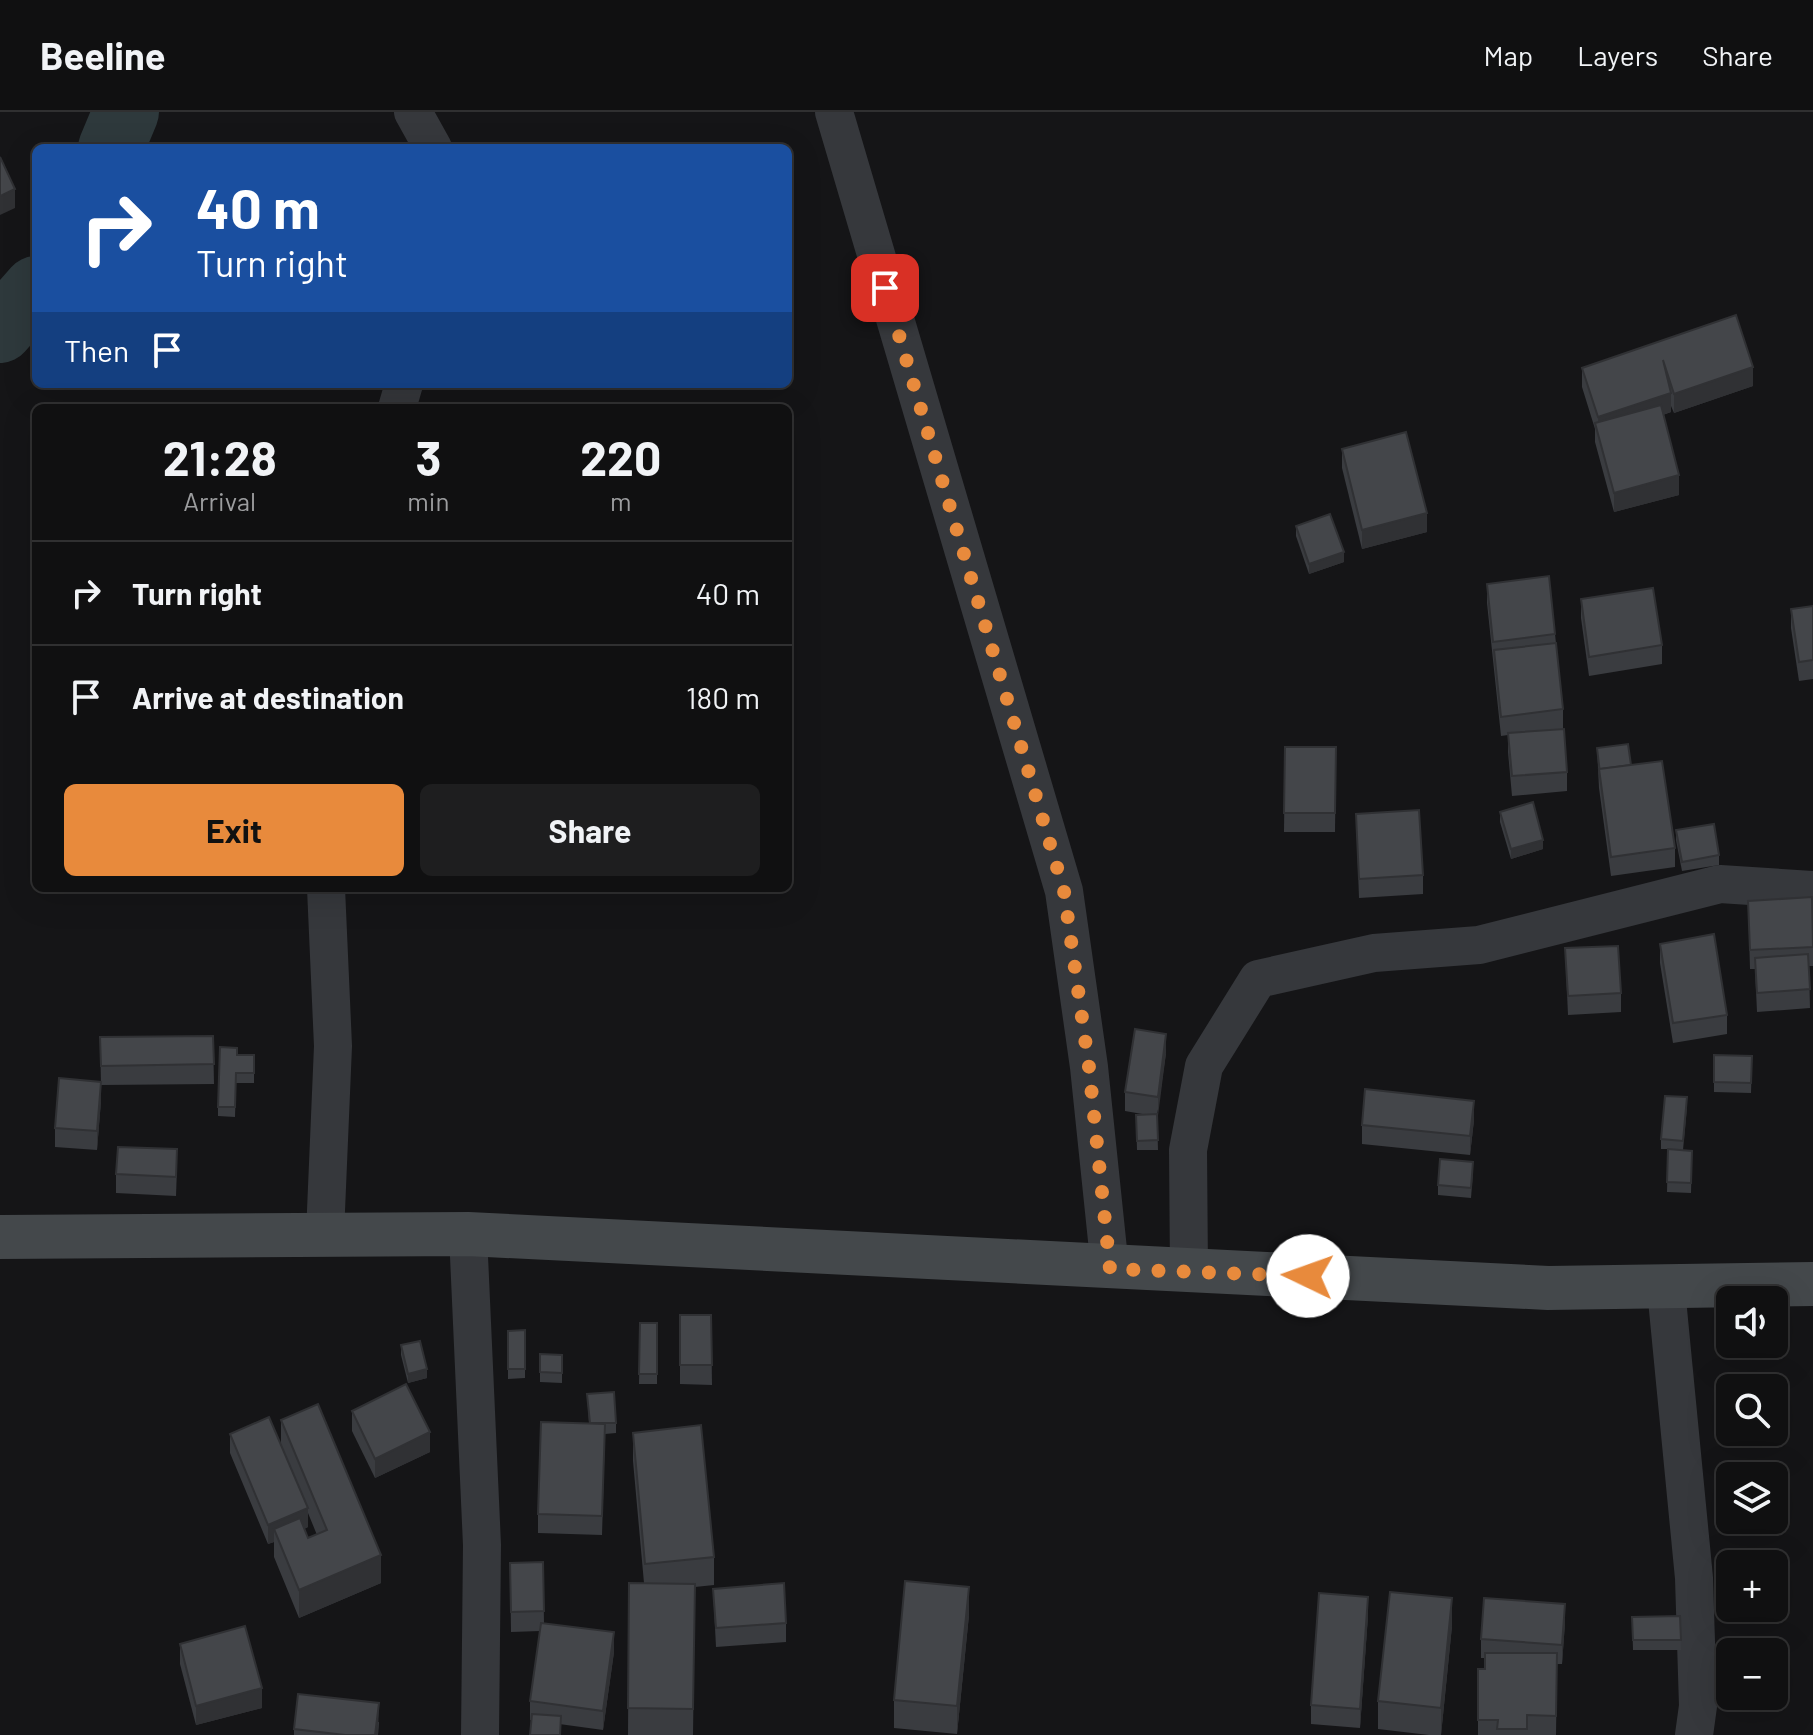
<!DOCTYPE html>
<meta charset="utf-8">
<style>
:root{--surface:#101011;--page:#1e1e1f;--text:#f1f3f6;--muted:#9c9d9f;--line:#303031;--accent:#e88a3c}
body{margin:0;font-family:Barlow,sans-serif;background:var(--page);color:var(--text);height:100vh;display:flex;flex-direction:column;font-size:30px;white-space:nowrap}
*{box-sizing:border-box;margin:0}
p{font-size:26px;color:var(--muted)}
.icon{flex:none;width:44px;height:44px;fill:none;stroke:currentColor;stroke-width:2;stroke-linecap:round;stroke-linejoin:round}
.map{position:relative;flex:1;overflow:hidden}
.side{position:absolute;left:32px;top:292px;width:760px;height:488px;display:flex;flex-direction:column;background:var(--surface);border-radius:12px;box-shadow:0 8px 32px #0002,0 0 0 2px var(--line)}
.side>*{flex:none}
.banner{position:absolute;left:32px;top:32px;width:760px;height:244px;border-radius:12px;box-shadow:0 8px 32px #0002,0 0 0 2px var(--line);background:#1a4fa0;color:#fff;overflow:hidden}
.controls{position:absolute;left:1716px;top:1174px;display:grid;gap:16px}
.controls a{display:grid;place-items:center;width:72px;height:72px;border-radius:12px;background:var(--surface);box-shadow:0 8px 32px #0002,0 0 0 2px var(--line);font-size:40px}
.pin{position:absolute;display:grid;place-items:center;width:68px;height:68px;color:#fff;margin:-34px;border-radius:16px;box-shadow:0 4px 12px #0006}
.me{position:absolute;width:88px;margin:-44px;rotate:273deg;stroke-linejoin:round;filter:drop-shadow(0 0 6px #0008)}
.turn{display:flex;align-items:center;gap:28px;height:168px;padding:0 32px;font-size:36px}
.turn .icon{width:104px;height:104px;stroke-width:2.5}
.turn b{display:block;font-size:56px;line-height:68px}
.then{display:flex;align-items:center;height:76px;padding:0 32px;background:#0003;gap:16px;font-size:30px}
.eta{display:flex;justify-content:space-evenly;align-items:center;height:136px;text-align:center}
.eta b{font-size:48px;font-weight:700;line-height:56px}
.action{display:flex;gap:16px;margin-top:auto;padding:16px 32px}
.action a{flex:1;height:92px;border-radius:12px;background:var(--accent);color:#111;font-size:32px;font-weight:700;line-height:92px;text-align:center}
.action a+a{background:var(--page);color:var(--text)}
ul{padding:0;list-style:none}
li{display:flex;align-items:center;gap:24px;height:104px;padding:0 32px;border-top:2px solid var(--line)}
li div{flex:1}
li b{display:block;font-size:30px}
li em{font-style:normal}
header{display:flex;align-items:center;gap:48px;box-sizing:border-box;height:112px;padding:0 40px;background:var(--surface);border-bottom:2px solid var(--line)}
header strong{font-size:38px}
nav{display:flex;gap:44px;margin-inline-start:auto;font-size:28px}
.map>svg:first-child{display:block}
</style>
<header>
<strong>Beeline</strong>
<nav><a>Map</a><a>Layers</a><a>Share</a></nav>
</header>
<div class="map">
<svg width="1813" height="1623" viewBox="0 0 1813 1623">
<rect width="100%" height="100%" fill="#151517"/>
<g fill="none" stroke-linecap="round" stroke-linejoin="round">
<!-- river -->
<g stroke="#2e393c" stroke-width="66">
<path d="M111,36L126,0"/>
<path d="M0,218L36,177"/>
</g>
<!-- street -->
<g stroke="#36383c" stroke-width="38">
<path d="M413,0L433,36"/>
<path d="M834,0L1064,779L1089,955L1110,1157"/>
<path d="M397,296L404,272"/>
<path d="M325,1122L333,934L326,776"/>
<path d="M468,1122L482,1433L480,1623"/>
<path d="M1189,1159L1188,1038L1204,954L1258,867L1374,841L1479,833L1720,772L1813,778"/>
<path d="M1666,1177L1694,1466L1698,1594L1694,1623"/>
</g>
<!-- secondary -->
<path stroke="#44484b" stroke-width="44" d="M0,1125L468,1122L1548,1176L1813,1172"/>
</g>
<!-- wall -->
<g fill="#3a3c40" fill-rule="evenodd">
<path d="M1582,256L1753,274L1674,301L1671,294V300L1663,303L1679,383L1614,400L1595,330V317L1582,275Z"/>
<path d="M1342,337L1427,420L1362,437L1342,356Z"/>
<path d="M1296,414L1344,450L1309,462L1296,424Z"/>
<path d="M1487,472L1555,522L1563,597V616L1567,660V679L1512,684L1508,640V623L1501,624L1487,491Z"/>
<path d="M1581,487L1662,533V552L1589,564L1581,506Z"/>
<path d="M1813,494V567L1799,569L1791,516V497Z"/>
<path d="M1285,635H1336L1335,720H1284Z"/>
<path d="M1597,636L1631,653L1675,736V755L1611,764L1599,676Z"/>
<path d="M1500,700L1543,737L1511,747L1500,710Z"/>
<path d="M1356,702L1423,763V782L1359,786Z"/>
<path d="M1676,718L1719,743V753L1682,759L1676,728Z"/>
<path d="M1748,789L1813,810V854H1809L1810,896L1757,900L1755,857H1750Z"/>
<path d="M1660,832L1727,903V922L1673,931L1660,851Z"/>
<path d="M1565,836L1621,881V900L1568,903Z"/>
<path d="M213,924L214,972L101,973L100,925Z"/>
<path d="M1166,941L1157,1004L1158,1038H1137L1136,1003H1148L1125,999V980Z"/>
<path d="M237,943H254V971H236L235,1005L218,1004V995Z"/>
<path d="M1714,943L1752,944L1751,981L1714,980Z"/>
<path d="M101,989L97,1038L55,1035V1016Z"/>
<path d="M1687,995L1683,1038L1692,1039L1691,1081L1667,1080L1668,1037H1661V1027Z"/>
<path d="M1474,1008L1470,1043L1362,1032V1013Z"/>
<path d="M177,1056L176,1084L116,1081V1062Z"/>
<path d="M1473,1060L1471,1086L1438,1083V1073Z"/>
<path d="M680,1203H711L712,1273L680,1272Z"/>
<path d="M640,1211H657V1272H639Z"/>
<path d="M525,1218V1266L508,1267V1219Z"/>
<path d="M401,1233L427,1266L408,1271L401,1243Z"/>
<path d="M540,1242L562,1243V1271L540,1270Z"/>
<path d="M587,1282L616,1311V1321L605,1322L602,1423L538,1421V1402L589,1311Z"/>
<path d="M352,1299L430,1340L375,1366L352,1319Z"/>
<path d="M281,1308L381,1471L299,1506L274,1445V1430L268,1432L230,1341V1322L281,1332ZM308,1401L317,1423L308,1426L304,1417L308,1415Z"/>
<path d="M633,1321L714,1445V1473L695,1475L693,1623H628L629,1471H644L633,1349Z"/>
<path d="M543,1450L544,1511L614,1540L603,1618L530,1608V1589L540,1519L511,1520L510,1451Z"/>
<path d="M713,1477L786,1511V1530L716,1535Z"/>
<path d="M969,1503L957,1622L894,1616V1588Z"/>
<path d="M1368,1504L1360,1616L1311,1612V1593Z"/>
<path d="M1680,1504L1681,1538H1633L1632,1505Z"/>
<path d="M1565,1511L1562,1552H1557L1556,1623H1478V1557H1485V1546H1481V1527Z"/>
<path d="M1452,1514L1441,1623H1429L1378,1617V1589Z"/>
<path d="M180,1532L262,1596L196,1613L180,1552Z"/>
<path d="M379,1610L378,1623H294V1617Z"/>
</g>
<!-- shaded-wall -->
<g fill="#303134">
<path d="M15,77V96L0,103V84Z"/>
<path d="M1753,255V274L1674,301V282Z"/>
<path d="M1671,281V300L1599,324L1598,305Z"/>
<path d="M1679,363V383L1614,400V381Z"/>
<path d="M1427,401V420L1362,437V418Z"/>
<path d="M1344,440V450L1309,462V452Z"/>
<path d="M1543,728V737L1511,747V737Z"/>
<path d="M1166,922V941L1158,1004V985Z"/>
<path d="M101,970V989L97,1038V1019Z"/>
<path d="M1474,989V1008L1470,1043V1024Z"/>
<path d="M427,1257V1266L408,1271V1262Z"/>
<path d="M430,1320V1340L375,1366V1347Z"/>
<path d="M308,1396V1415L279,1428L274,1417V1430L268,1432V1413Z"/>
<path d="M381,1443V1471L299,1506V1478Z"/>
<path d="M969,1475V1503L957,1622V1594Z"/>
<path d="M1368,1485V1504L1360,1616V1597Z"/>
<path d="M1452,1486V1514L1441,1623V1596Z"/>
<path d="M1565,1492V1511L1562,1552V1533Z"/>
<path d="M614,1520V1540L603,1618V1599Z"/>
<path d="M262,1576V1596L196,1613V1594Z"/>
<path d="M379,1591L378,1623H375Z"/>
</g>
<!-- building -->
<g fill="#44464a" stroke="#303134" stroke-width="2">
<path d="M0,45L15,77L0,84Z"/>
<path d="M1736,203L1753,255L1674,282L1663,248L1671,281L1598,305L1582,256Z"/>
<path d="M1661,293L1679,363L1614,381L1595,311Z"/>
<path d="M1406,320L1427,401L1362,418L1342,337Z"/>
<path d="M1330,402L1344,440L1309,452L1296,414Z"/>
<path d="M1549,464L1555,522L1493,530L1487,472Z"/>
<path d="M1653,476L1662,533L1589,545L1581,487Z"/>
<path d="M1813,494V548L1799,550L1791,497Z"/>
<path d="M1556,531L1563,597L1501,605L1494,538Z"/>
<path d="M1564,617L1567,660L1512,664L1508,621Z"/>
<path d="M1628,632L1631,653L1599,657L1600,661L1597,636Z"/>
<path d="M1285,635H1336L1335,701H1284Z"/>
<path d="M1662,649L1675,736L1611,745L1599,657Z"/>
<path d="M1533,690L1543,728L1511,737L1500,700Z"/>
<path d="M1419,698L1423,763L1359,767L1356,702Z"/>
<path d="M1714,712L1719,743L1682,750L1676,718Z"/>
<path d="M1812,785L1813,835L1750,838L1748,789Z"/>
<path d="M1714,822L1727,903L1673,911L1660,832Z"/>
<path d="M1618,834L1621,881L1568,884L1565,836Z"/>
<path d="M1808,842L1810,877L1757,881L1755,846Z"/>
<path d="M1135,917L1166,922L1158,985L1125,980Z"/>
<path d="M213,924L214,952L101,954L100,925Z"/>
<path d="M220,935L237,936V943H254V961H236L235,995H218Z"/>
<path d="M1714,943L1752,944L1751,971L1714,970Z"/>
<path d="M59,966L101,970L97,1019L55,1016Z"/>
<path d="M1365,977L1474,989L1470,1024L1362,1013Z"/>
<path d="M1665,984L1687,985L1683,1029L1661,1027Z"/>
<path d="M1157,1002L1158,1028L1137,1029L1136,1003Z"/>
<path d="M118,1035L177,1037L176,1065L116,1062Z"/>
<path d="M1668,1037L1692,1039L1691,1071L1667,1070Z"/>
<path d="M1440,1047L1473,1050L1471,1076L1438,1073Z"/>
<path d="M680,1203H711L712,1253H680Z"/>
<path d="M640,1211H657V1262H639Z"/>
<path d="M525,1218V1257H508V1219Z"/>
<path d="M420,1229L427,1257L408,1262L401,1233Z"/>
<path d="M540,1242L562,1243V1261L540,1260Z"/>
<path d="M406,1272L430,1320L375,1347L352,1299Z"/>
<path d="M614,1280L616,1311H590L587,1282Z"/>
<path d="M318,1292L381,1443L299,1478L274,1417L300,1406L308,1426L327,1418L281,1308Z"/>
<path d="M269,1305L308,1396L268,1413L230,1322Z"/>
<path d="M541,1310L605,1312L602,1404L538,1402Z"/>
<path d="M701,1313L714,1445L645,1452L633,1321Z"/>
<path d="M543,1450L544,1499L511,1500L510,1451Z"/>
<path d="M905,1469L969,1475L957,1594L894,1588Z"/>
<path d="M629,1471L695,1472L693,1597L628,1596Z"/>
<path d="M784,1471L786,1511L716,1516L713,1477Z"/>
<path d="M1390,1480L1452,1486L1441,1596L1378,1589Z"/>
<path d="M1319,1481L1368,1485L1360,1597L1311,1593Z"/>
<path d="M1484,1486L1565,1492L1562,1533L1481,1527Z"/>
<path d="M1680,1504L1681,1528H1633L1632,1505Z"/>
<path d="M541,1511L614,1520L603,1599L530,1589Z"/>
<path d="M245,1514L262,1576L196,1594L180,1532Z"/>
<path d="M1485,1541H1557L1556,1604L1527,1603V1617H1497L1498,1608H1478V1557H1485Z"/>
<path d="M298,1582L379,1591L375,1623H345L294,1617Z"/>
<path d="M532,1602L561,1604L560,1623H530Z"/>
</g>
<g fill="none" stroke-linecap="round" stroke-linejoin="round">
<!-- route -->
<path stroke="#e88a3c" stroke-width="14" stroke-dasharray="0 25.2" d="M885,176L1064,779L1089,955L1110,1157L1308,1164"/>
</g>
</svg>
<div class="controls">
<a><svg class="icon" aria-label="sound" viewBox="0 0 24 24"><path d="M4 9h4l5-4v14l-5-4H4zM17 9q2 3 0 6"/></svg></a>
<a><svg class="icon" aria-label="search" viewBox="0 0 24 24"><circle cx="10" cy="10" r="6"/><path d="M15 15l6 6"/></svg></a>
<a><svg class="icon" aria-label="layers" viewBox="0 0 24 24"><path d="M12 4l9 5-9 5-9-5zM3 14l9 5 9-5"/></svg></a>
<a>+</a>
<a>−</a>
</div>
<div class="pin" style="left:885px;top:176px;background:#d93025"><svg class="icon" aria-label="arrive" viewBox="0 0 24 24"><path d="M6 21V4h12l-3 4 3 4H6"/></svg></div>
<svg class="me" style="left:1308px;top:1164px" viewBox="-20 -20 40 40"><circle r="19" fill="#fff"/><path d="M0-13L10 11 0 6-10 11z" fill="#e88a3c"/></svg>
<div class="banner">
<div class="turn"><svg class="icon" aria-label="right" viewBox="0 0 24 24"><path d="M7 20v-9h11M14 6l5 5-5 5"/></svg><div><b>40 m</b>Turn right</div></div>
<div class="then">Then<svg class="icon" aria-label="arrive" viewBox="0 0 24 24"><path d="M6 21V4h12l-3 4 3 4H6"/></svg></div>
</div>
<section class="side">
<div class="eta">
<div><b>21:28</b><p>Arrival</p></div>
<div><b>3</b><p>min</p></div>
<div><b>220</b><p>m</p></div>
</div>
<ul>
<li><svg class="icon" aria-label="right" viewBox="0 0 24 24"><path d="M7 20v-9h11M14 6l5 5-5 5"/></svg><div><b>Turn right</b></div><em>40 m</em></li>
<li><svg class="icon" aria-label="arrive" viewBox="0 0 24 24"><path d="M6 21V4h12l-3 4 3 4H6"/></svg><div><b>Arrive at destination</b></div><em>180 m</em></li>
</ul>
<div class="action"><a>Exit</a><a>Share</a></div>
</section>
</div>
